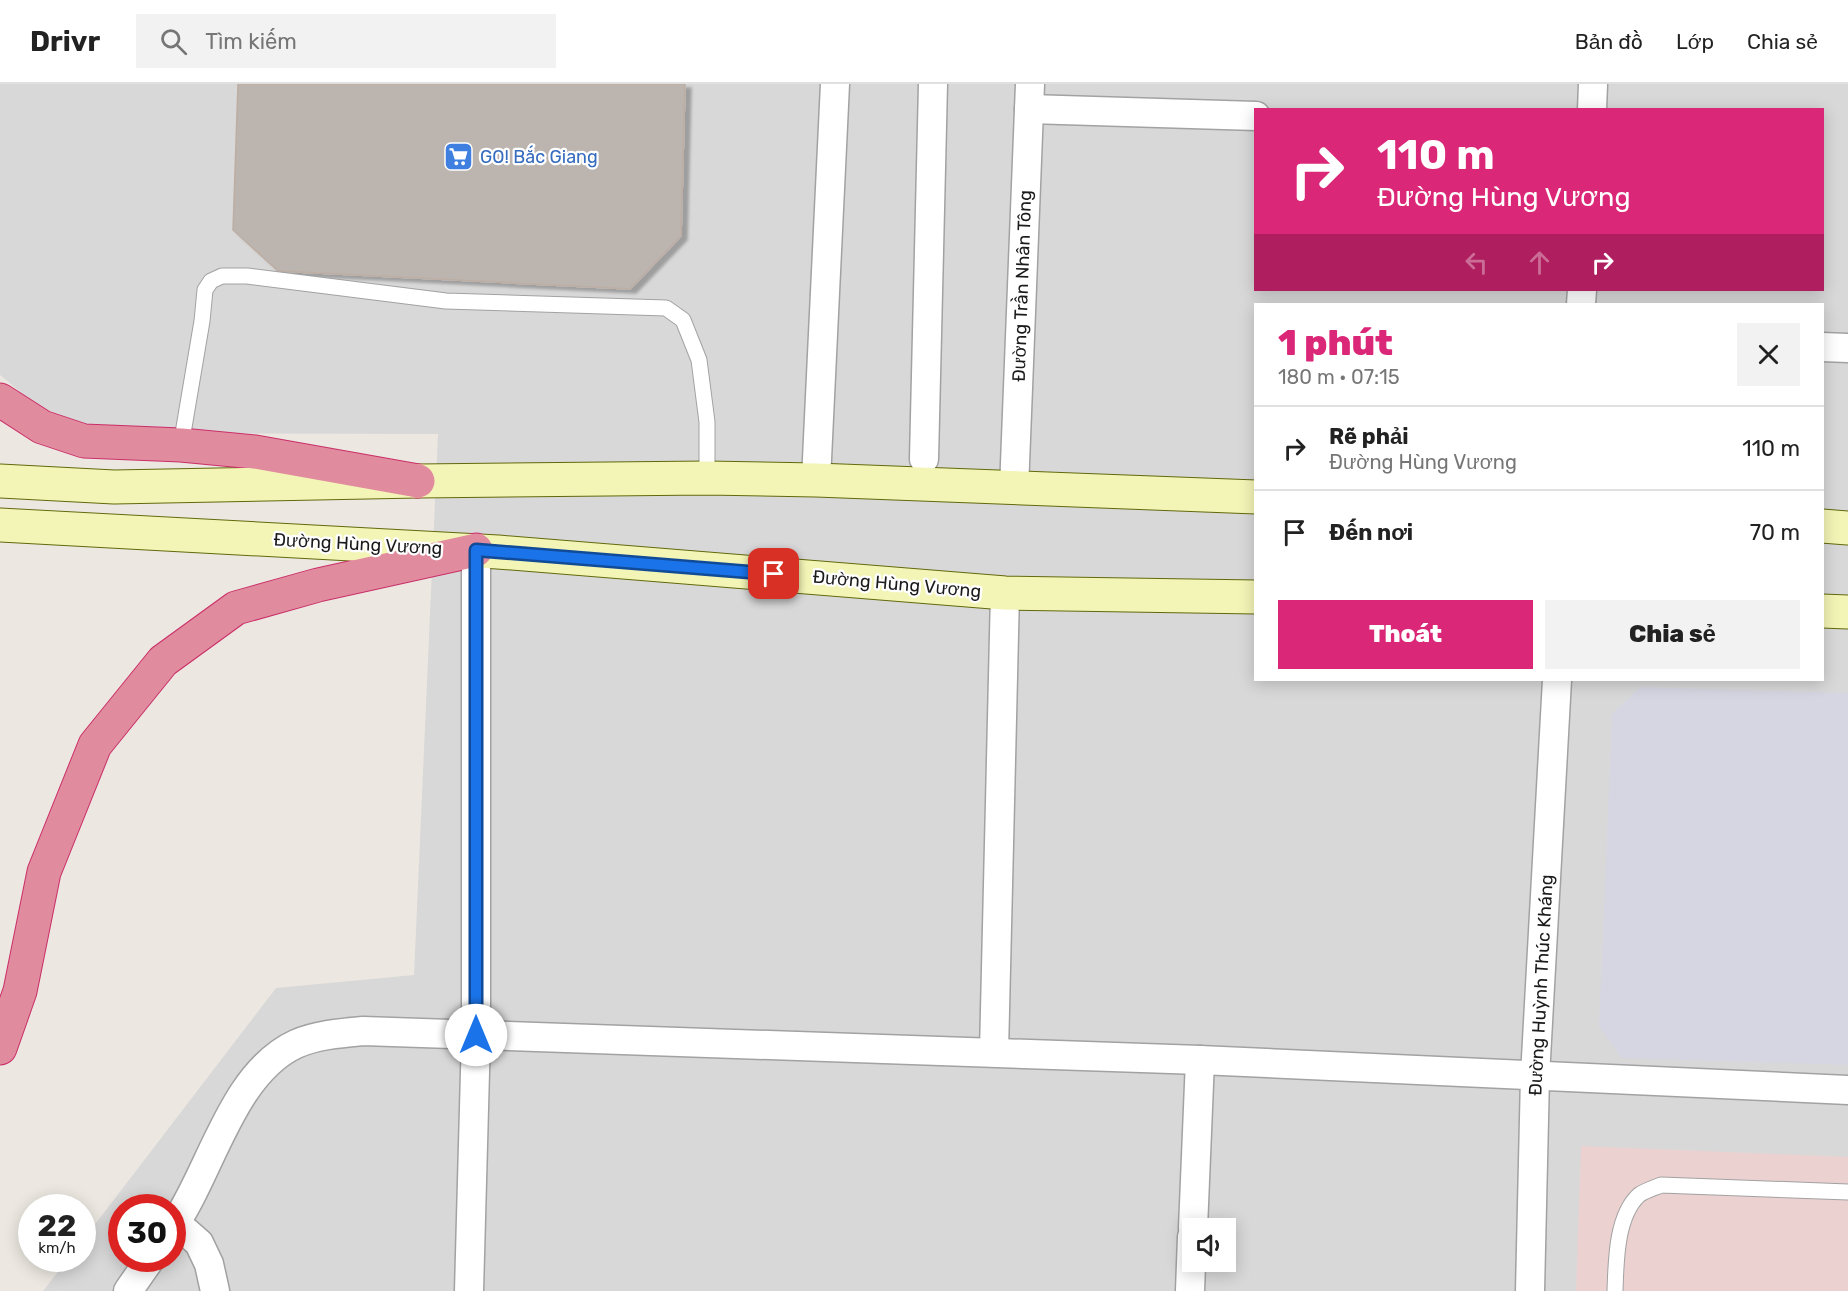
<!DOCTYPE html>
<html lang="vi">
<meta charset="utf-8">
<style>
:root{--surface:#fff;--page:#f2f2f2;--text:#222;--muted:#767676;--line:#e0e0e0;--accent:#db2777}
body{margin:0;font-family:Rubik,sans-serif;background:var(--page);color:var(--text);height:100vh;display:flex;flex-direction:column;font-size:22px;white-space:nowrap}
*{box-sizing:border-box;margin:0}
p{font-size:20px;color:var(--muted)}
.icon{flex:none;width:33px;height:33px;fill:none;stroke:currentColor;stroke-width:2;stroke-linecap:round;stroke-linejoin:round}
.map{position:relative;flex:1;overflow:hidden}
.side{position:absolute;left:1254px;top:219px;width:570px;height:378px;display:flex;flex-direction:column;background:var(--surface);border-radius:0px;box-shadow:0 3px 15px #0003}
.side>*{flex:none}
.banner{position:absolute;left:1254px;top:24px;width:570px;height:183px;border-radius:0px;box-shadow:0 3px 15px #0003;background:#db2777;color:#fff;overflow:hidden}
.fabs{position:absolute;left:1182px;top:1134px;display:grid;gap:12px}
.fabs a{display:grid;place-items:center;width:54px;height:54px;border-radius:0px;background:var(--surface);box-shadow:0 3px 15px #0003;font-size:30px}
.speed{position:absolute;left:18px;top:1110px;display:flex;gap:12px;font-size:30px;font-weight:700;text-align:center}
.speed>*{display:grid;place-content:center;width:78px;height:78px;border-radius:50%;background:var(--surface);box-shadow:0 3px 15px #0003;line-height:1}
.speed small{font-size:15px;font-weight:400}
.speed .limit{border:9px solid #d22;background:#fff;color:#111}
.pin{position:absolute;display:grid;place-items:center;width:51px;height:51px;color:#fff;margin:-26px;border-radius:12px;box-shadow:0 3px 9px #0006}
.me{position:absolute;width:66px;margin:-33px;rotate:0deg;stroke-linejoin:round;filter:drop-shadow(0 0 4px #0008)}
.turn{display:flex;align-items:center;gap:21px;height:126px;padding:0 24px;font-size:27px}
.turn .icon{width:78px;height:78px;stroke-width:2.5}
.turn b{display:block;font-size:42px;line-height:51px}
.lanes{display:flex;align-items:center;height:57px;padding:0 24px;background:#0003;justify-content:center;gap:30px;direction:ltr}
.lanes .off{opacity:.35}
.round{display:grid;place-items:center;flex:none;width:63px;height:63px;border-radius:0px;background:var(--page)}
.head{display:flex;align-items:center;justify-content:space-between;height:102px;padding:0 24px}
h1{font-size:36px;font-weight:800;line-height:45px;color:var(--accent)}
.primary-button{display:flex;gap:12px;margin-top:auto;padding:12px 24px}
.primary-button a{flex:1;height:69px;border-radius:0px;background:var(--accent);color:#fff;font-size:24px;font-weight:800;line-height:69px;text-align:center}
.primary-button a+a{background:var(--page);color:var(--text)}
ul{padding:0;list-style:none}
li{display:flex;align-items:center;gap:18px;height:84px;padding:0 24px;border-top:2px solid var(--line)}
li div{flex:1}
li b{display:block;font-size:22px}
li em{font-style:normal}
header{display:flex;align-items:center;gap:36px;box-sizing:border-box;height:84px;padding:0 30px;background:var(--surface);border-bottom:2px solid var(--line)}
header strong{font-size:28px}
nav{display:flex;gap:33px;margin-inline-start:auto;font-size:21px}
.search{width:420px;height:54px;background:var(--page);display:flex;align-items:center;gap:15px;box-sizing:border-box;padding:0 21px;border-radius:0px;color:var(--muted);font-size:22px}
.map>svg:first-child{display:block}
</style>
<header>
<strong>Drivr</strong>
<div class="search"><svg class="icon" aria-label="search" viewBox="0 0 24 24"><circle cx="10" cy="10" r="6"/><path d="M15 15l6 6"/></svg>Tìm kiếm</div>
<nav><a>Bản đồ</a><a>Lớp</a><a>Chia sẻ</a></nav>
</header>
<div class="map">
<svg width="1848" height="1207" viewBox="0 0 1848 1207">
<defs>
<filter id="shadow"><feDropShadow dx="6" dy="4" stdDeviation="1.5" flood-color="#0004"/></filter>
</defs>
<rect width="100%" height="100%" fill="#ece8e1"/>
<!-- residential -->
<path fill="#d9d8d8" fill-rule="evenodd" d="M0,0H1848V1207H43L68,1175L82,1174L83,1156L276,904L414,891L438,350L99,349L36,321L0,291ZM1256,26H1822V206H1256ZM1256,220H1822V596H1256ZM122,1124H172V1174H122ZM1192,1144H1226V1178H1192Z"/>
<!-- commercial -->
<path fill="#ecd1d1" d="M1581,1062L1848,1073V1207H1576Z"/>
<!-- plaza -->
<path fill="#d6d6e2" d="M1640,603L1848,609V981L1622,974L1599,943L1612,630Z"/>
<!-- building -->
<path fill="#bcb4ae" stroke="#bdaea4" stroke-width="1.5" filter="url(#shadow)" d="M238,0H685L681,152L630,205L278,187L233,146Z"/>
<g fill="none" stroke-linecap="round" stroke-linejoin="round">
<defs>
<g id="lane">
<path d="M181,361L202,237L205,206L211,197L222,192H247L446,217L666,224L683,236L699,276L707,338V394"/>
<path d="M1615,1207C1616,1178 1616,1132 1639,1111C1644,1107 1654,1104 1661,1101L1848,1108"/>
</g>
<g id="street">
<path d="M1029,25L1256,32"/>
<path d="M1592,26L1593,0"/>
<path d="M1581,220L1582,206"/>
<path d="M1822,263L1848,264"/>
<path d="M924,375L933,0"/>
<path d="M816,396L835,0"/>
<path d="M1014,405L1030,0"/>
<path d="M994,968L1005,509"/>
<path d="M176,1139L199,1159L209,1180L215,1207"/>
<path d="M172,1144C211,1089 231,990 296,960C316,951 341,949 363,947L1200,976L1848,1006"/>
<path d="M1193,1144L1200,976"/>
<path d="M128,1207L151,1174"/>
<path d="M469,1207L476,951V466"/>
<path d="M1190,1207L1192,1153"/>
<path d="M1530,1207L1535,992L1557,596"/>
</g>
<g id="secondary">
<path d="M0,397L114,403L418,397L707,394L816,396L1256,413"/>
<path d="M0,441L498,468L1005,509L1256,513"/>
<path d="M1822,442L1848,444"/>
<path d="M1822,527L1848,528"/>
</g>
<g id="highway">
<path d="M0,316L42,343L84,357L181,361L255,368L418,397"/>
<path d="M0,964L20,907L44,788L95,661L163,577L236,524L318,501L476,466"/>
</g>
</defs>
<!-- lane casing -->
<use href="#lane" stroke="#a2a2a2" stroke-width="17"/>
<!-- street casing -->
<use href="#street" stroke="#a2a2a2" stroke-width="31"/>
<!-- secondary casing -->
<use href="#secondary" stroke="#61690b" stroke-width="35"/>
<!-- highway casing -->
<use href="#highway" stroke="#ca2e68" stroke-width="35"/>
<!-- lane -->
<use href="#lane" stroke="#fff" stroke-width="15"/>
<!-- street -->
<use href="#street" stroke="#fff" stroke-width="28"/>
<!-- secondary -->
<use href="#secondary" stroke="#f3f5b6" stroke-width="33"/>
<!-- highway -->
<use href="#highway" stroke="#e08c9e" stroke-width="33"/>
</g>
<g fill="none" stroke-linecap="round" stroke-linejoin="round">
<defs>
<path id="route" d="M476,951V466L774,490"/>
</defs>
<!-- route casing -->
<use href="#route" stroke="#114b97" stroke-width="15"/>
<!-- route -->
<use href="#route" stroke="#1a73e8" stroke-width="10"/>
</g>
<!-- icons -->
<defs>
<symbol id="supermarket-square" viewBox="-11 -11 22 22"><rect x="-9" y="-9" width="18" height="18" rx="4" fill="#3f7fe0" stroke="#fff"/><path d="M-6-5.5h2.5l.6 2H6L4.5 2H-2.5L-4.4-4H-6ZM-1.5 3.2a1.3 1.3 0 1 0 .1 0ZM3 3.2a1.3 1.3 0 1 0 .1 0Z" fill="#fff"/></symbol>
</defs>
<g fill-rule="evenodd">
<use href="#supermarket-square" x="442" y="56" width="33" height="33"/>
</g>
<g text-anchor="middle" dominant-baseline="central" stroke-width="4.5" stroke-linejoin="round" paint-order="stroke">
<!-- shop labels -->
<g font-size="18" fill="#366cbe" stroke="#fff" text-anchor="start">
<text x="480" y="73">GO! Bắc Giang</text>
</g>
<!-- street labels -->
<g font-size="18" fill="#1b1b1b" stroke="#fff">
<text transform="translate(1022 202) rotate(-88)">Đường Trần Nhân Tông</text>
<text transform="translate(358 460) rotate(3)">Đường Hùng Vương</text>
<text transform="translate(897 500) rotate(5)">Đường Hùng Vương</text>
<text transform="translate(1541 901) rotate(-87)">Đường Huỳnh Thúc Kháng</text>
</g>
</g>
</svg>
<div class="fabs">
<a><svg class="icon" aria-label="sound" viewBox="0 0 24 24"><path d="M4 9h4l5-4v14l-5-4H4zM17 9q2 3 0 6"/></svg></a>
</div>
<div class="speed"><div>22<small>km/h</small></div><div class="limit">30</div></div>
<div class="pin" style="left:774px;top:490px;background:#d93025"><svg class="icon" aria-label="arrive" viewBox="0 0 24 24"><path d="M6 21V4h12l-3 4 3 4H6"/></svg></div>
<svg class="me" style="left:476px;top:951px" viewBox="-20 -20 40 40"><circle r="19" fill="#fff"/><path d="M0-13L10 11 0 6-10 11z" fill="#1a73e8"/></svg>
<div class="banner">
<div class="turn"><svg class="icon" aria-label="right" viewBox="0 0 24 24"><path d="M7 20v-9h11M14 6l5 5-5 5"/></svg><div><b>110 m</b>Đường Hùng Vương</div></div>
<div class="lanes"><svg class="icon off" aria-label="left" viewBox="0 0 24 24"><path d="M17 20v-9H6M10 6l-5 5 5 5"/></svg><svg class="icon off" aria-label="ahead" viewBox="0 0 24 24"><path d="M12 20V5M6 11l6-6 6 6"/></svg><svg class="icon" aria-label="right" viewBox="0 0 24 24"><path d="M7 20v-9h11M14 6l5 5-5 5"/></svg></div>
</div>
<section class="side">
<div class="head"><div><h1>1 phút</h1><p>180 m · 07:15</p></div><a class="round"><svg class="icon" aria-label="close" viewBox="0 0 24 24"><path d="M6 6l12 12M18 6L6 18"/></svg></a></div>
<ul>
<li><svg class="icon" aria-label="right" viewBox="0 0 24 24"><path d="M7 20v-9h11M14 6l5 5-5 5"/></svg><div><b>Rẽ phải</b><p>Đường Hùng Vương</p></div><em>110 m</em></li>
<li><svg class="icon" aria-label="arrive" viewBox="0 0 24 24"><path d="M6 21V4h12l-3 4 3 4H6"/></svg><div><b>Đến nơi</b></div><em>70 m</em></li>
</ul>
<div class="primary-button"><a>Thoát</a><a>Chia sẻ</a></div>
</section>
</div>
